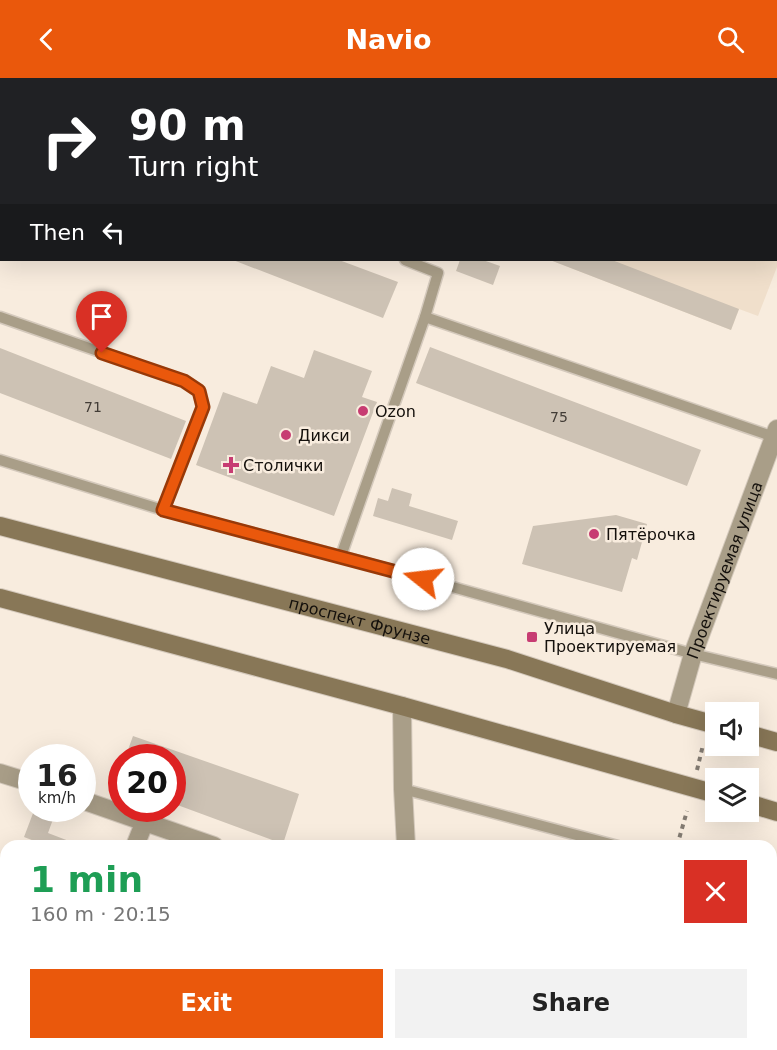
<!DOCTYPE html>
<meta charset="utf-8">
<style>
:root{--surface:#fff;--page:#f2f2f2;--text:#222;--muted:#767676;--accent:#ea580c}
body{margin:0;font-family:"DejaVu Sans",sans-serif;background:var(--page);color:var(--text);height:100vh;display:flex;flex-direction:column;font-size:22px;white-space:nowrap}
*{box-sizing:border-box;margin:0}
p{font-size:20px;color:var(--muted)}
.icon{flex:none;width:33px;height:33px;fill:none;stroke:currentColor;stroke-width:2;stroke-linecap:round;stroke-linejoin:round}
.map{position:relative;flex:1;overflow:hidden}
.details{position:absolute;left:0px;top:762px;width:777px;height:210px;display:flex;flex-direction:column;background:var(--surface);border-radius:18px 18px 0 0;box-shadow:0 6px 24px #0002}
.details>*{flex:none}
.hud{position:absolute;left:0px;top:0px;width:777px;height:183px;box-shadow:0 6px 24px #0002;background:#202124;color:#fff;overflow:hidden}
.fabs{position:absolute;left:705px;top:624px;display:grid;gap:12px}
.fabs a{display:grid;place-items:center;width:54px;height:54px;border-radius:0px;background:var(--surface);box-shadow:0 6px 24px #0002;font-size:30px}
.speed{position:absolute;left:18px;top:666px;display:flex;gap:12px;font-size:30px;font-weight:700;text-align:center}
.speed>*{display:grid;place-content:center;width:78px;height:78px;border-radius:50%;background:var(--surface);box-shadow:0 6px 24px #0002;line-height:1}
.speed small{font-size:15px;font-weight:400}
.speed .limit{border:9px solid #d22;background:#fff;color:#111}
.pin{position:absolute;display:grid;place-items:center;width:51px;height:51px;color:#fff;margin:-62px -26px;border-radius:50% 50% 50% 0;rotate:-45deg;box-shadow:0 0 6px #0007}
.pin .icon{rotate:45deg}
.me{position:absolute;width:66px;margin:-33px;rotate:286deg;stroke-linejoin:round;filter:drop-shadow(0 0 4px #0008)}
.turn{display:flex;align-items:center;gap:21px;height:126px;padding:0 30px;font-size:27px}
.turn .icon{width:78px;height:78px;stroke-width:2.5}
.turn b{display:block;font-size:42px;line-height:51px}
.then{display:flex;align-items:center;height:57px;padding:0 30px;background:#0003;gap:12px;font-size:22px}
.round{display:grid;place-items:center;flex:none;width:63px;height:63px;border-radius:0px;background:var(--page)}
.head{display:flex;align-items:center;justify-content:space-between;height:102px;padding:0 30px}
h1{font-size:36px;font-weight:700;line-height:45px;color:#1e9e55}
.button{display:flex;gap:12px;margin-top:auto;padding:12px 30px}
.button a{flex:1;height:69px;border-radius:0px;background:var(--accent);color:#fff;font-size:24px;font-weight:700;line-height:69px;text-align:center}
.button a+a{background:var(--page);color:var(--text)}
header{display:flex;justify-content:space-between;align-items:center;height:78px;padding:0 30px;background:var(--accent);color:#fff;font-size:27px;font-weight:700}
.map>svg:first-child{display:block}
</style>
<header><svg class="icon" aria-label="back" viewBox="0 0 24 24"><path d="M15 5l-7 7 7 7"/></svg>Navio<svg class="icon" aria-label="search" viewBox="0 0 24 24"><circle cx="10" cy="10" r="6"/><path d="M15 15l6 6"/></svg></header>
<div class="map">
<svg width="777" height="972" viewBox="0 0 777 972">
<rect width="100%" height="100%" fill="#f8ecde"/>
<!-- built -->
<path fill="#f0dfcb" d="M273,0H777V189L758,238L739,231L731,252L550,182H776V2H272Z"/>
<!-- forest -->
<path fill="#a4b17b" d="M771,840L777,841V920L771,919Z"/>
<!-- building -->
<g fill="#cdc2b4">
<path d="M233,182H339L398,204L383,240Z"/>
<path d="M460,182H483L500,188L493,207L456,193Z"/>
<path d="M550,182H612L739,231L731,252Z"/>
<path d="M430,269L701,372L687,408L416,305Z"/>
<path d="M0,270L186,343L171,381L0,315Z"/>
<path d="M314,272L372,293L362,319L377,324L334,438L196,387L223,314L257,326L271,288L304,300Z"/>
<path d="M392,410L412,416L409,428L458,443L452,462L373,438L378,420L388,423Z"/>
<path d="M616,437L647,446L637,482L632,480L622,514L522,486L533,448Z"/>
<path d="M133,658L299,716L283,766L172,725V680H125Z"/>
<path d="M35,730H50L56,733L48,755L82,768H47L24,759Z"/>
<path d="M0,965L17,972H0Z"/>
<path d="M233,966H259L257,972H240L232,968Z"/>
<path d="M387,966H416L418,972H389Z"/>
<path d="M566,966H705L723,971L585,972Z"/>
</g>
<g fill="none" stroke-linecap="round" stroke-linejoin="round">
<defs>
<g id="lane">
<path d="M712,0L713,2"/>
<path d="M82,2L83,0"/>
<path d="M263,2V0"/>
<path d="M0,26H2"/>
<path d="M0,239L184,303L199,313L203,329L163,432"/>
<path d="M425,239L777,360"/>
<path d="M0,382L163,432L341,478L693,576L777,596"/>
<path d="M341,478L425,239L438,195L405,182"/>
<path d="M403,711L618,768"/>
<path d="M771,809L777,810"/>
<path d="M771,948L777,949"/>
</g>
<g id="street">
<path d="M402,628L403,711L406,768"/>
<path id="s1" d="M676,636L693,576L777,351"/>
<path d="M0,695L32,705"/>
<path d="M82,722L214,768"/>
<path d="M135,768L145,743"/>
<path d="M463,966L465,972"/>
<path d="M53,972L55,966"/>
</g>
<g id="secondary">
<path id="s2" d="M0,448L507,581L676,636L716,647"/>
<path d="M0,520L402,628L716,716"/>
<path d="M748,656L777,664"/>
<path d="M748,725L777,734"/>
</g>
</defs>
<!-- lane casing -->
<use href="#lane" stroke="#d4c9bc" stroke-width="13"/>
<!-- street casing -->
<use href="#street" stroke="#d4c9bc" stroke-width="20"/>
<!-- secondary casing -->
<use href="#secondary" stroke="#d4c9bc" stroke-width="20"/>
<!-- path -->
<g stroke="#837b72" stroke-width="4" stroke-dasharray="4.5 4.5" stroke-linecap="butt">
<path d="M521,2V0"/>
<path d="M697,692L703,667"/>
<path d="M677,768L687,733"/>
</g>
<!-- lane -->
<use href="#lane" stroke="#a99e88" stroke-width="10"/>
<!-- street -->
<use href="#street" stroke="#a99e88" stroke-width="18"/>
<!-- secondary -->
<use href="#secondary" stroke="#887757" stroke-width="18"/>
</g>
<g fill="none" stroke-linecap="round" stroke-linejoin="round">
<defs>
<path id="route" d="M102,275L184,303L199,313L203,329L163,432L423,501"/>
</defs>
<!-- route casing -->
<use href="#route" stroke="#983908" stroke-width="15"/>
<!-- route -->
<use href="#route" stroke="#ea580c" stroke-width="10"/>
</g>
<!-- markers -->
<g fill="#c73c72" stroke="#f8ecde" stroke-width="2">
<circle cx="363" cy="333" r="6"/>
<circle cx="286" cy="357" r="6"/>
<path d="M228 378h6v6h6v6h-6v6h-6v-6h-6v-6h6z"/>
<circle cx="594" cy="456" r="6"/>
<rect x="526" y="553" width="12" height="12" rx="3"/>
</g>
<g text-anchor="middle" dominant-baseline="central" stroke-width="5" stroke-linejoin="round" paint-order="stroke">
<!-- number labels -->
<g font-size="14" fill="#423c36">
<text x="93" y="329">71</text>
<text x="559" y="339">75</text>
</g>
<!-- poi labels -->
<g font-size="16" fill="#14100c" stroke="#f8ecde" text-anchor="start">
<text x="375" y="333">Ozon</text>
<text x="298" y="357">Дикси</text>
<text x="243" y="387">Столички</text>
<text x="606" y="456">Пятёрочка</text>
<text x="544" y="550">Улица<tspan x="544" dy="18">Проектируемая</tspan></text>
</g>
<!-- street labels -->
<g font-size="16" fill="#14100c" stroke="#f8ecde">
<text stroke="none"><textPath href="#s1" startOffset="152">Проектируемая улица</textPath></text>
<text stroke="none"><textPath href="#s2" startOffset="372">проспект Фрунзе</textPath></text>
</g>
</g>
</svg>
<div class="fabs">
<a><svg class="icon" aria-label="sound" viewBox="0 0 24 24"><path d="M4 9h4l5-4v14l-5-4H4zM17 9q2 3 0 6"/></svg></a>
<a><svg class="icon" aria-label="layers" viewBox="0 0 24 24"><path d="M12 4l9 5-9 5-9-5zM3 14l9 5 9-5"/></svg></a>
</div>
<div class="speed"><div>16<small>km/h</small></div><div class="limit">20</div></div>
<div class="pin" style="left:102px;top:275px;background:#d93025"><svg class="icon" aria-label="arrive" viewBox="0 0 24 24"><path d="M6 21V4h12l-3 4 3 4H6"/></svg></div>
<svg class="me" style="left:423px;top:501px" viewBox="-20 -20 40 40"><circle r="19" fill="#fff"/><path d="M0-13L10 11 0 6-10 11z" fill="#ea580c"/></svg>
<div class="hud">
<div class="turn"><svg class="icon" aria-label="right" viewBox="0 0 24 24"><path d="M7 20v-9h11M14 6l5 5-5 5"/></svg><div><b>90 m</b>Turn right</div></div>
<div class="then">Then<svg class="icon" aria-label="left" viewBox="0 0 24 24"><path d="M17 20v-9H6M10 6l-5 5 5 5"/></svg></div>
</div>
<section class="details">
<div class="head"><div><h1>1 min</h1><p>160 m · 20:15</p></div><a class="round" style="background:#d93025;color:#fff"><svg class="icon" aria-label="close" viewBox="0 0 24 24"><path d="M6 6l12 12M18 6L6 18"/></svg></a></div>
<div class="button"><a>Exit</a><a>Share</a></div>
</section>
</div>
